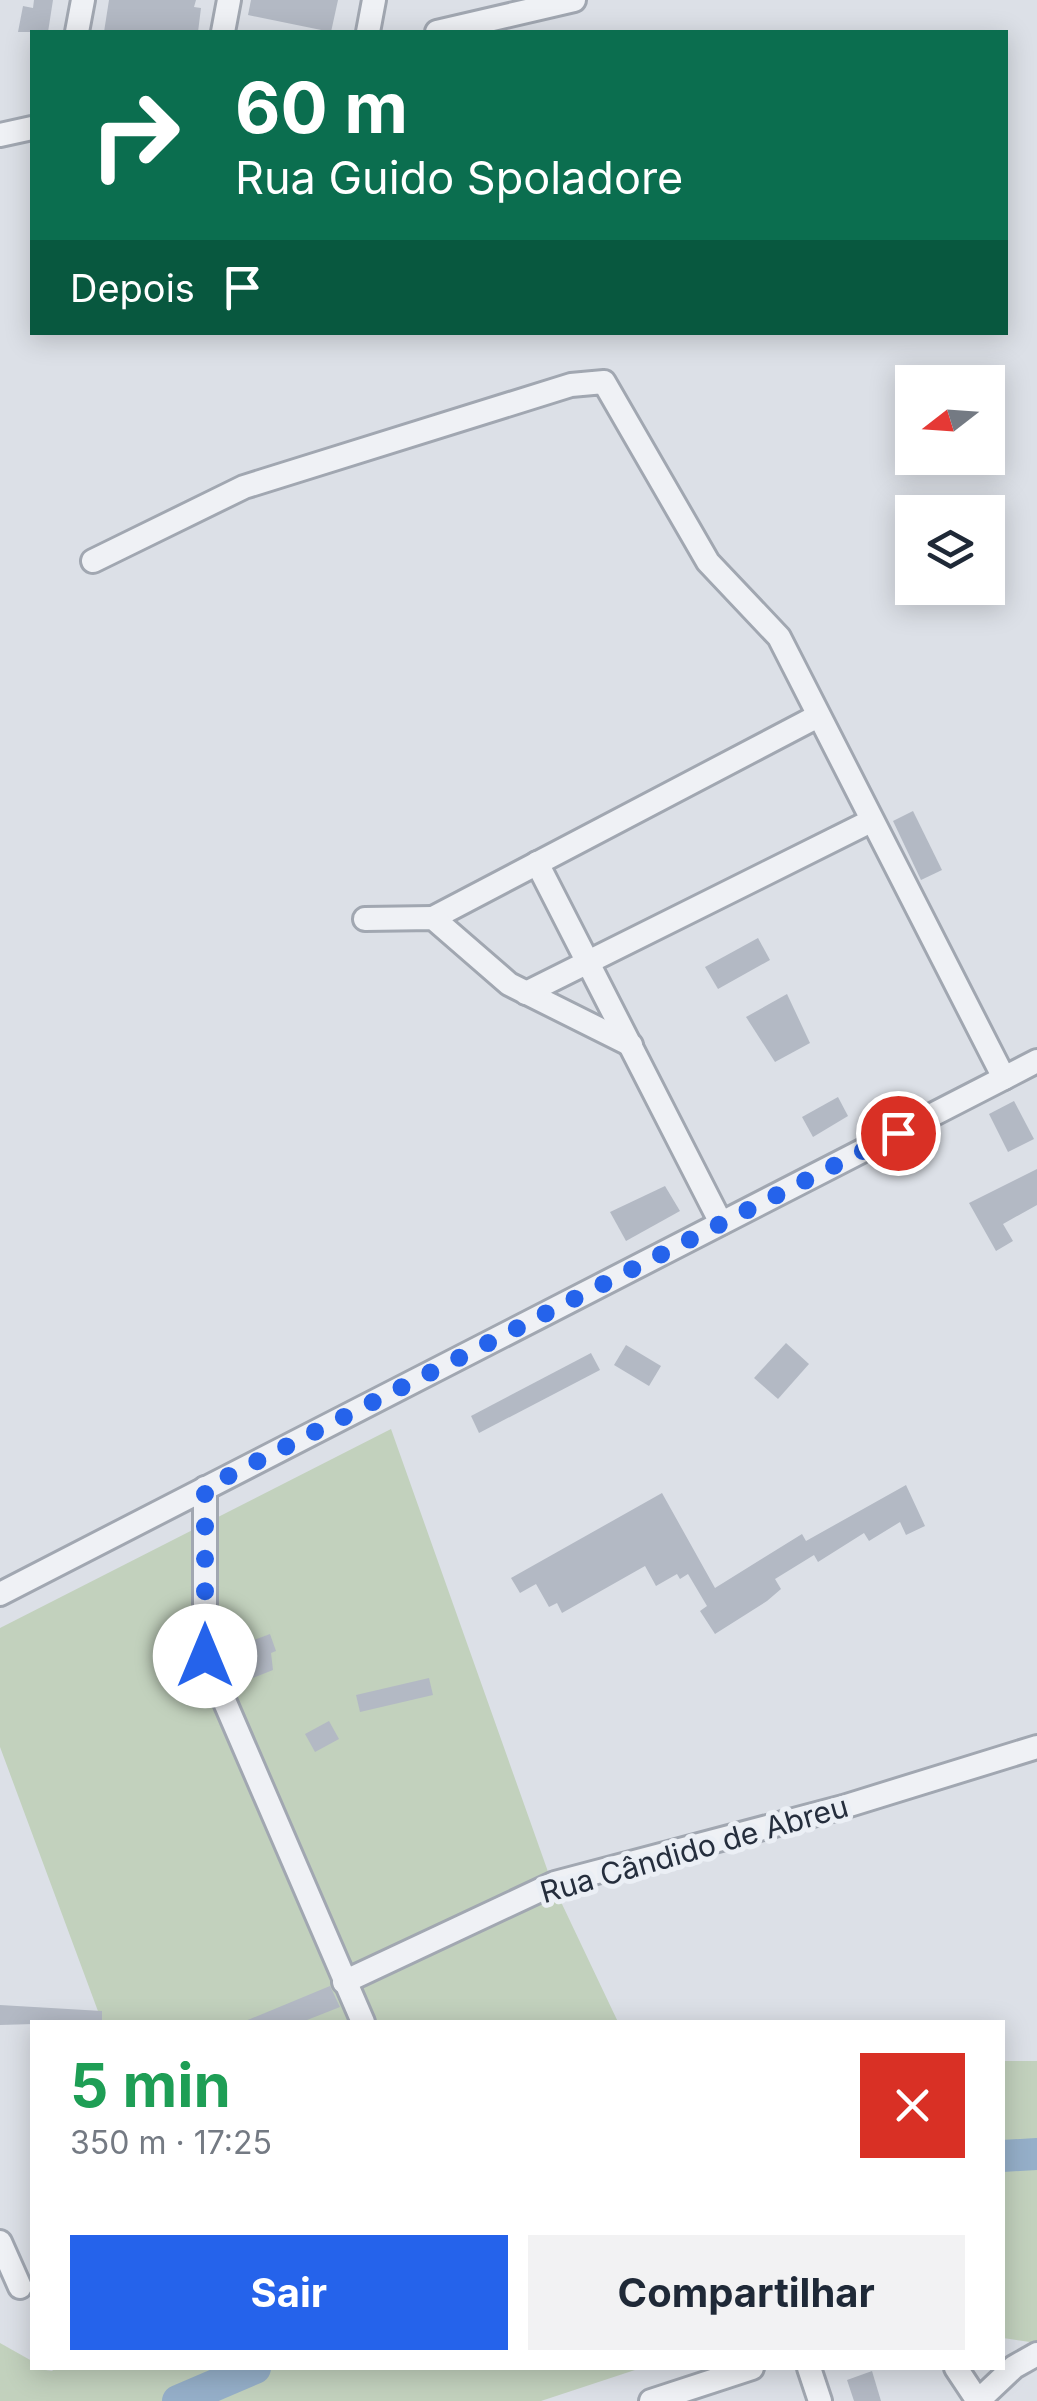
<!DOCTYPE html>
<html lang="pt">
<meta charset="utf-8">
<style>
:root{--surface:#fff;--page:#f2f2f3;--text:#1f2937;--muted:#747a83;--accent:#2563eb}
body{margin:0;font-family:Inter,sans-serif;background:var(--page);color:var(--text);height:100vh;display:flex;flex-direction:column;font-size:38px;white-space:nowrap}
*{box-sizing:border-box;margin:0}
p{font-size:32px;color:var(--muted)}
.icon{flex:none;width:55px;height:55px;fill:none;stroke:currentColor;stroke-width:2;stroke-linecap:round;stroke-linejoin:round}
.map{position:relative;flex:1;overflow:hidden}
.panel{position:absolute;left:30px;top:2020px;width:975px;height:350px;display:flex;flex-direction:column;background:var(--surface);border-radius:0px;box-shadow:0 5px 25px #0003}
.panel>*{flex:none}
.hud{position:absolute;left:30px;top:30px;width:978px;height:305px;border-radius:0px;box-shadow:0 5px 25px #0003;background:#0b6e4f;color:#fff;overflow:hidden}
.needle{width:65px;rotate:253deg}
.buttons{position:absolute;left:895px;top:365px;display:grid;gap:20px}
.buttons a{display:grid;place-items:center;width:110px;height:110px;border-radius:0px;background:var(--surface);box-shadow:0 5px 25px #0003;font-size:50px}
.pin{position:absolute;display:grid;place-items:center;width:85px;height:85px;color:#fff;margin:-42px;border:5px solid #fff;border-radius:50%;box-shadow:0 2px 10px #0007}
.me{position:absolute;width:110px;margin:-55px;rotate:0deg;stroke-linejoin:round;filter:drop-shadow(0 0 8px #0008)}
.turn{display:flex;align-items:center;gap:35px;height:210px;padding:0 40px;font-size:45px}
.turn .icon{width:130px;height:130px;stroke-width:2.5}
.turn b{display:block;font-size:70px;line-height:85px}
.then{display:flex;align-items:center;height:95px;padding:0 40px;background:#0003;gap:20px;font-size:38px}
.round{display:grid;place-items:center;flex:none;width:105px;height:105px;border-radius:0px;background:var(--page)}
.summary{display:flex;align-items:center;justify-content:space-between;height:170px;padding:0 40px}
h1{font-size:60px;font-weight:700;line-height:75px;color:#1e9e55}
.cta{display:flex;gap:20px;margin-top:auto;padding:20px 40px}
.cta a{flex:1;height:115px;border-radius:0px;background:var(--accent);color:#fff;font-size:40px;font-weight:700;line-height:115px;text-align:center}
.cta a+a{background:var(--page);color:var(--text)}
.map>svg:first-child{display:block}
</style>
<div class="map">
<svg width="1037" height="2401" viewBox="0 0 1037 2401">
<rect width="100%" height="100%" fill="#dce0e7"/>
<!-- green -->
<g fill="#c2d1bd">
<path d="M391,1429L552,1883L618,2022H102L0,1747V1628Z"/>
<path d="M1002,2061H1037V2343L1003,2338Z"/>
<path d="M0,2343L32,2361V2368L52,2371L55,2368H641L541,2401H0Z"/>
</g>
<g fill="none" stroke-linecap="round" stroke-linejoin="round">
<!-- river -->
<g stroke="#95afc9" stroke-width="32">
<path d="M1002,2156L1037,2154"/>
<path d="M178,2401L255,2368"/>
</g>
</g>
<!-- building -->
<g fill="#b3b9c4">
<path d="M34,0H53L48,32H18L23,6L33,8Z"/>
<path d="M109,0H196L194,7L201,8L198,32H104Z"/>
<path d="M251,0H338L331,32L248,15Z"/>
<path d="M913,811L942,870L921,880L893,821Z"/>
<path d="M758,938L770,960L718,989L705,967Z"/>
<path d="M787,994L810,1043L775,1062L746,1017Z"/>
<path d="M838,1097L848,1116L813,1137L802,1117Z"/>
<path d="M1014,1101L1034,1139L1008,1152L989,1114Z"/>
<path d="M1037,1169V1205L1003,1224L1013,1241L996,1251L969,1203Z"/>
<path d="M665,1186L680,1211L626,1241L610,1212Z"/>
<path d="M786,1343L809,1364L778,1399L754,1378Z"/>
<path d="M626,1345L661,1366L649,1386L614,1365Z"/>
<path d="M591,1353L600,1370L479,1433L471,1416Z"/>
<path d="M906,1485L925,1526L906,1535L900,1522L869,1541L864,1533L818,1562L814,1555L775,1579L781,1589L767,1601L715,1634L700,1611L707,1606L688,1574L680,1579L677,1574L656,1586L645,1566L562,1613L557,1603L549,1607L536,1584L520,1593L511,1578L662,1493L715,1588L802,1534L806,1541Z"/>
<path d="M270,1634L276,1651L271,1653L273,1670L253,1678L241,1645Z"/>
<path d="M429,1678L433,1695L360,1712L356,1695Z"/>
<path d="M329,1721L339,1739L315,1752L305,1734Z"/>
<path d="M330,1986L340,2007L302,2022H243Z"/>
<path d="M0,2005L102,2011V2022L0,2025Z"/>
<path d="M872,2371L881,2401H854L847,2380Z"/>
</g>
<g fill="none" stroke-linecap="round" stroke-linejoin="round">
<defs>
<g id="minor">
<path d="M77,32L83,0"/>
<path d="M223,32L229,0"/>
<path d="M368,32L374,0"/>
<path d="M437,32L574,0"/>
<path d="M0,135L32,128"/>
<path d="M93,561L244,487L571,385L604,382L708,562L779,637L1004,1078"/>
<path d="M537,863L721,1223"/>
<path d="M433,918L818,716"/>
<path d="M365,919L433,918L509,984L631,1045"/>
<path d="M526,993L871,821"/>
<path d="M205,1488V1656L363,2022"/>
<path d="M0,1594L1037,1061"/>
<path d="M344,1982L555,1883L843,1807L1037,1747"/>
<path d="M0,2242L20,2287"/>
<path d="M809,2368L820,2401"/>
<path d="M956,2368L978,2401L1014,2367L1037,2354"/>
<path d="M651,2401L752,2368"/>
</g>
</defs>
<!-- minor casing -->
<use href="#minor" stroke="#a1a7b1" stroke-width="28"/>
<!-- minor -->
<use href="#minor" stroke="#eff1f5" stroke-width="22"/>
</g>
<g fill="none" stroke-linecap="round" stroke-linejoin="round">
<!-- route -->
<path stroke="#2563eb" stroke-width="18" stroke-dasharray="0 32.4" d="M205,1656V1488L898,1133"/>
</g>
<g text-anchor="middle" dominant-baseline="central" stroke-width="10" stroke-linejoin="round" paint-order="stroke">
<!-- street labels -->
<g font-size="30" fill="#252e3d" stroke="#ebeff5">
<text transform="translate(694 1849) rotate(-16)">Rua Cândido de Abreu</text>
</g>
</g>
</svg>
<div class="buttons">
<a><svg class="needle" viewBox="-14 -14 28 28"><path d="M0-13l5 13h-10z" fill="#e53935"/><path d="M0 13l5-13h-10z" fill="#747a83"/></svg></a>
<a><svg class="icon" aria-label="layers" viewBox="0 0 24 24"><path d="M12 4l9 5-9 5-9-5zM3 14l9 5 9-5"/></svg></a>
</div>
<div class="pin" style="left:898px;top:1133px;background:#d93025"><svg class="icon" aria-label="arrive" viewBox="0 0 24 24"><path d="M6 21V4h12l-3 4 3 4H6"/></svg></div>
<svg class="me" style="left:205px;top:1656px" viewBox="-20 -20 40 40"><circle r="19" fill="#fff"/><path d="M0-13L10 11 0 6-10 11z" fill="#2563eb"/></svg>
<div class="hud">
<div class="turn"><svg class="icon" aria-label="right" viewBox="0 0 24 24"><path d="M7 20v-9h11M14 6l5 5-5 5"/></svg><div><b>60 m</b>Rua Guido Spoladore</div></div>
<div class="then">Depois<svg class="icon" aria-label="arrive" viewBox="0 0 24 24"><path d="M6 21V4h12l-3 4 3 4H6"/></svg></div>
</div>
<section class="panel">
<div class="summary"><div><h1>5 min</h1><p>350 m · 17:25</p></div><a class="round" style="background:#d93025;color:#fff"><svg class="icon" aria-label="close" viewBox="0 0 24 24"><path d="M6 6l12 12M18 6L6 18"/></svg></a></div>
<div class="cta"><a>Sair</a><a>Compartilhar</a></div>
</section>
</div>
